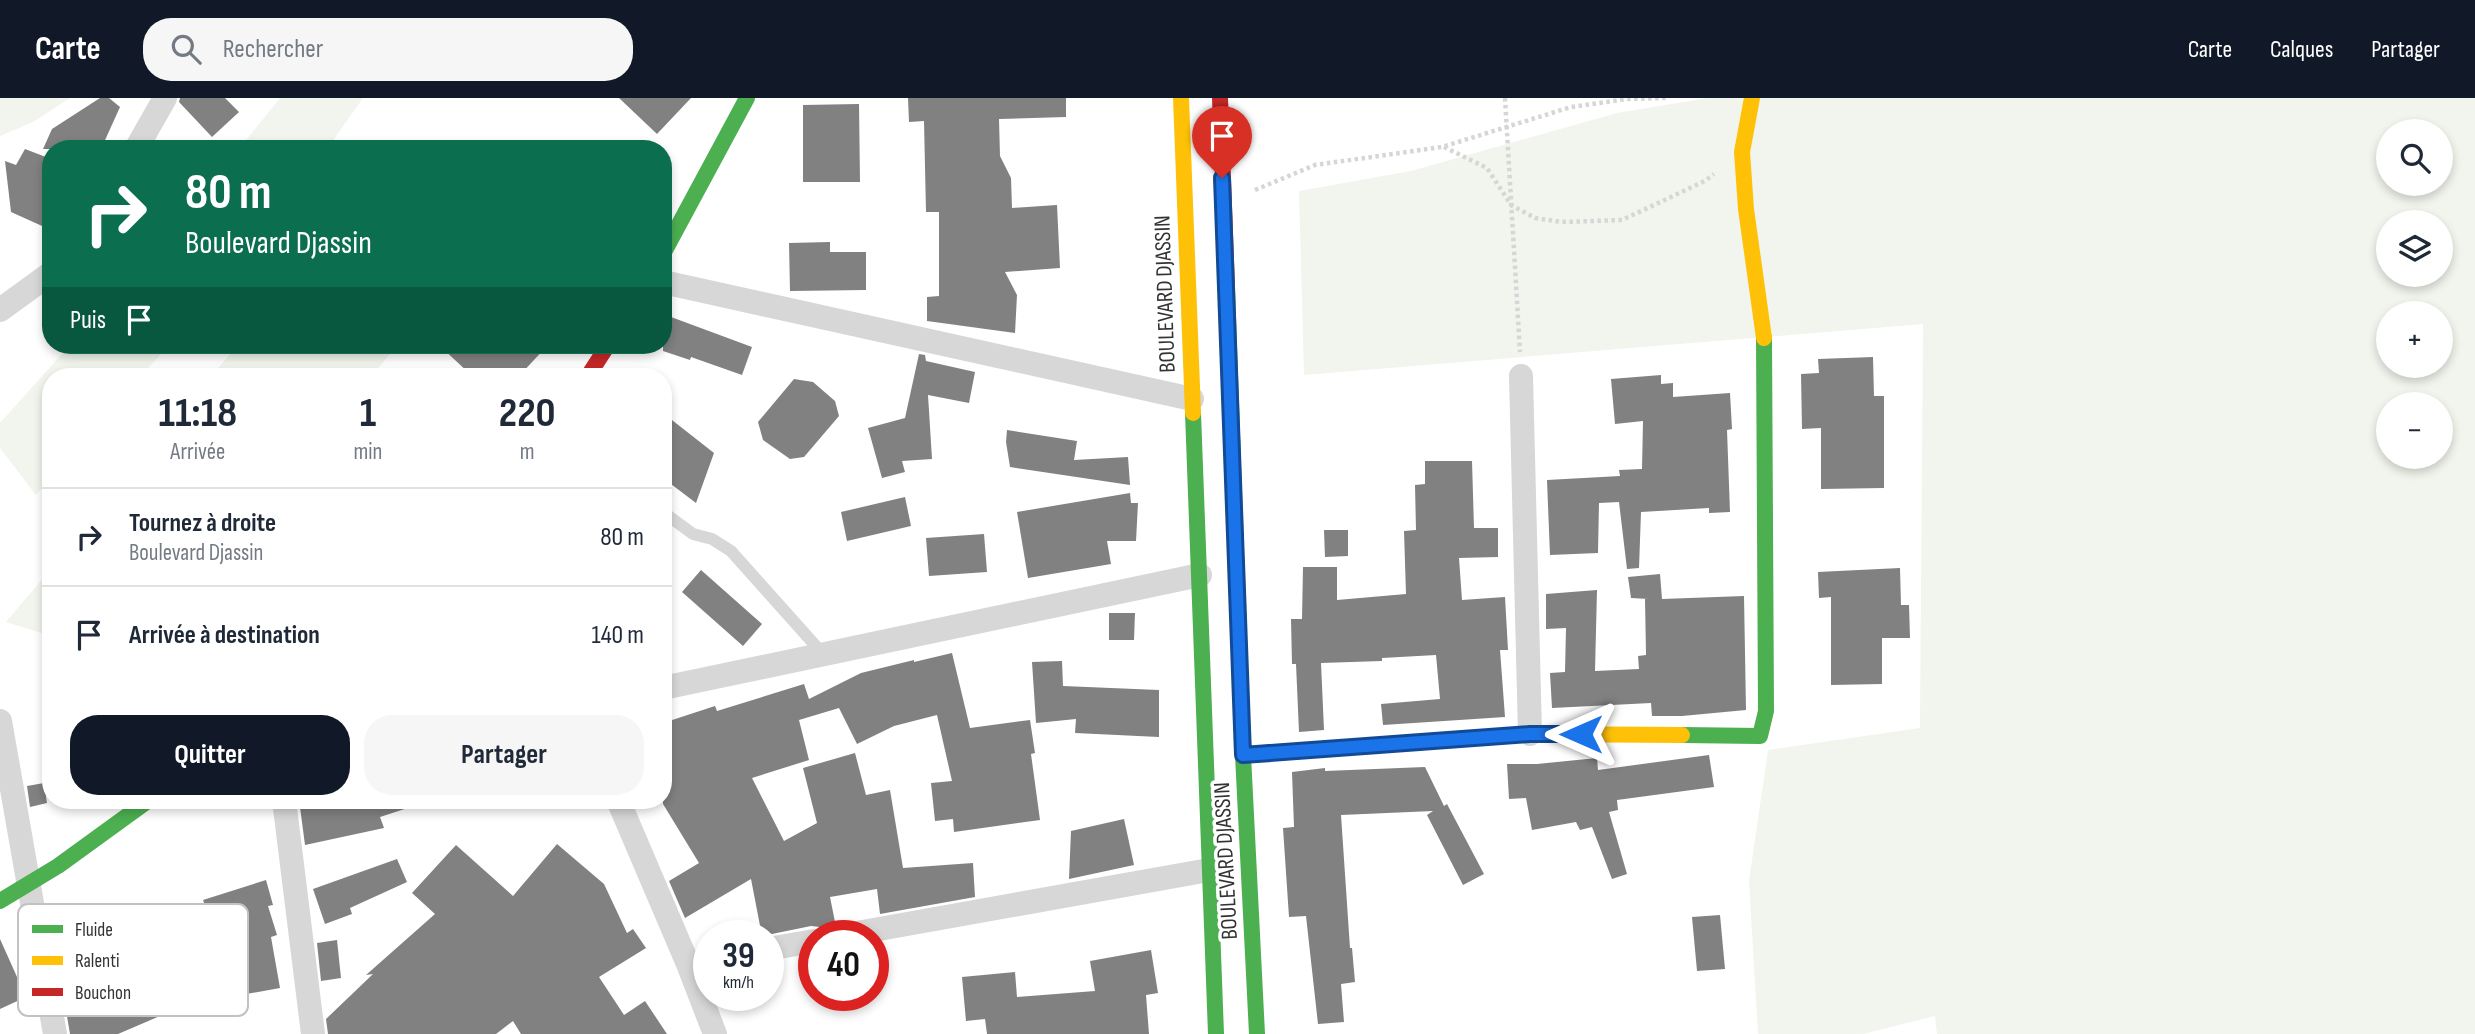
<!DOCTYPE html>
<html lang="fr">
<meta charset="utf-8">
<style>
:root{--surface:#fff;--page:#f6f6f7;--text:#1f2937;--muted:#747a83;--line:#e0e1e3;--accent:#111827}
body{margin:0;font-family:"Sofia Sans Condensed",sans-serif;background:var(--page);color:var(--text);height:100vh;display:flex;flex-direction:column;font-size:26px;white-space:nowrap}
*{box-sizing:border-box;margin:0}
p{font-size:23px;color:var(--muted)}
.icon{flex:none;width:38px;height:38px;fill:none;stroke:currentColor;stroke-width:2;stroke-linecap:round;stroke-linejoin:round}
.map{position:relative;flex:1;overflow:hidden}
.sheet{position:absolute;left:42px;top:270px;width:630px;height:441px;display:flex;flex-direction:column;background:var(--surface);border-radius:28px;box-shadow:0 4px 10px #0003}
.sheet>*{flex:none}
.banner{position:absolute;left:42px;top:42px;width:630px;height:214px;border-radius:28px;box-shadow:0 4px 10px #0003;background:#0b6e4f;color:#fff;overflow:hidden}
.controls{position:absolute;left:2376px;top:21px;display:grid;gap:14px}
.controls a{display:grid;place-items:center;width:77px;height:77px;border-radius:50%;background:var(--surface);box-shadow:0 4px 10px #0003;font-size:35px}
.speed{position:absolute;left:693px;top:822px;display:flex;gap:14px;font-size:35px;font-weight:700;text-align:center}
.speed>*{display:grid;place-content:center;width:91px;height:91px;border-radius:50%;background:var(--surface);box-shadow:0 4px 10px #0003;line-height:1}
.speed small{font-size:18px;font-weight:400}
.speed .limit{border:10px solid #d22;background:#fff;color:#111}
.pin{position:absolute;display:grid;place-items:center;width:60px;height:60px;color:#fff;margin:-72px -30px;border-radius:50% 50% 50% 0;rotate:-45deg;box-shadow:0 0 7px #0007}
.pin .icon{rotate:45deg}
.me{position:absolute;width:77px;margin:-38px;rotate:270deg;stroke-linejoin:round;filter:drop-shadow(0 0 5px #0008)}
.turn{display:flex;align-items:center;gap:24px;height:147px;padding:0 28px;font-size:32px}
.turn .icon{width:91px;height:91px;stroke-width:2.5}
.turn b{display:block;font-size:49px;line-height:60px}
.then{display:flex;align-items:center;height:66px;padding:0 28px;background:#0003;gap:14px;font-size:26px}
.eta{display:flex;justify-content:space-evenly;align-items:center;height:119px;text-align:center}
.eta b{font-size:42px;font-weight:700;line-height:49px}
.primary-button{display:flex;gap:14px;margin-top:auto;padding:14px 28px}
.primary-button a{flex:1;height:80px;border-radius:28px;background:var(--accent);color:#fff;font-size:28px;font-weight:700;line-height:80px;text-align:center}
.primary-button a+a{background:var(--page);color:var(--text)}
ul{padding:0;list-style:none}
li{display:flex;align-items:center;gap:21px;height:98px;padding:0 28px;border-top:2px solid var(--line)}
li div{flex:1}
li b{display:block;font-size:26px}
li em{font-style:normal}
header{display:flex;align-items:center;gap:42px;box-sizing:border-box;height:98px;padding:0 35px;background:var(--accent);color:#fff}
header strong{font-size:33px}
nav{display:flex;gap:38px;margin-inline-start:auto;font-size:24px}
.search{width:490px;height:63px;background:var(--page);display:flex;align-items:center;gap:18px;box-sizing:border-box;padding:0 24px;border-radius:28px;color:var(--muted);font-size:26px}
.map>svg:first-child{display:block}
</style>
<header>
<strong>Carte</strong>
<div class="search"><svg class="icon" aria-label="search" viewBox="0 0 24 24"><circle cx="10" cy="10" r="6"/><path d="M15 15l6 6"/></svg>Rechercher</div>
<nav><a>Carte</a><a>Calques</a><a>Partager</a></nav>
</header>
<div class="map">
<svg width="2475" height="936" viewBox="0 0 2475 936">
<rect width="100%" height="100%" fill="#fff"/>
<!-- green -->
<g fill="#f1f5ed" fill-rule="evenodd">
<path d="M0,0H70L33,24L0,38Z"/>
<path d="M280,0H363L327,51H239Z"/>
<path d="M1708,0H2475V936H1937L1935,918L1863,936H1758L1749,783L1768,652L1920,630L1923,226L1304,277L1299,93L1411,73L1617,15ZM2389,33H2441V86H2389ZM2389,124H2441V177H2389ZM2389,215H2441V268H2389ZM2389,306H2441V359H2389Z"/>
<path d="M70,247H169L141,278H51V380L36,397L0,350V325Z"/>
<path d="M238,247H397L372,278H211Z"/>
<path d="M51,471V538L6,524Z"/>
</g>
<!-- building -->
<g fill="#818181">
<path d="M100,0H109L120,9L101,51H43L52,31Z"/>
<path d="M180,0H225L239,14L212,39L179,4Z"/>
<path d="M619,0H691L657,36Z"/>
<path d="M908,0H1066V19L999,21L1000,58L1011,80L1012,110L1057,107L1060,170L1005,174L1017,197L1015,235L927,223V199L939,198V114H926L924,23L909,24Z"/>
<path d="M859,6L860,84H803V7Z"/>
<path d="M25,51L51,61V132L11,114L5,63L16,67Z"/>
<path d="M830,144V154H866V192L790,193L789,145Z"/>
<path d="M663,216L752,249L742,277L691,259L690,262L663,253Z"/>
<path d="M439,247H548L519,278H472Z"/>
<path d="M919,256L925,257L926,263L975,274L969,305L928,297L932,361L902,363L905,374L882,380L868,330L905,320Z"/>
<path d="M1873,259L1874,298H1884V390L1821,391V330L1802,331L1801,276L1819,275L1818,261Z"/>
<path d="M1661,277V286L1673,285V299L1730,295L1732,331L1727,332L1730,414L1709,415V410L1641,414L1639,470L1627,471L1619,404L1599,405L1598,455L1550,457L1547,382L1620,378L1619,372L1642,371L1643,323L1615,326L1611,281Z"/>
<path d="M794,281L813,284L835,303L839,318L804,359L790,361L763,342L758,324Z"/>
<path d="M663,315L714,355L696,405L663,380Z"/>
<path d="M1007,332L1077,343L1074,362L1128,359L1130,387L1010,369L1006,344Z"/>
<path d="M1425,363H1472L1474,430H1498V459L1459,460L1462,502L1505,499L1508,552H1500L1505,619L1383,627L1381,606L1440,601L1436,557L1382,560V563L1321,565L1324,632L1299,634L1296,566H1292L1291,521H1302L1303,469H1337V502L1406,496L1404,433L1416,432L1415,387L1425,386Z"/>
<path d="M1130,395L1131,405H1138L1136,443H1107L1111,466L1028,480L1017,414Z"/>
<path d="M905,399L911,428L847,443L841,414Z"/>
<path d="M1324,432H1348V458L1325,459Z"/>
<path d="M984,436L987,474L929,478L926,440Z"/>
<path d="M1900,470L1901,507H1909L1910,540H1882V586L1831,587V499L1819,500L1818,474Z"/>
<path d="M701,472L762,526L743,548L682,494Z"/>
<path d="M1660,476L1662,501L1744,498L1746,612L1682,618H1652L1651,605L1552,610L1550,575L1565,574L1566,530L1546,531V496L1597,492L1595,573L1639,571L1638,558L1646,557L1645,501H1649L1631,500L1628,479Z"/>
<path d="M1109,515H1135L1134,542H1109Z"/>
<path d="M952,555L970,630L1030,622L1035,655L1031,656L1040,722L954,734L953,721L935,723L931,685L952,683L937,617L894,628L857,646L839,610L799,622L809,662L752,680L784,743L817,725L803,670L855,655L866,697L890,692L903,770L973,765L975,799L880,816L877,791L830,799L835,824L820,829L811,828L762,838L751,781L685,820L669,783L699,765L663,706V625L715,608L717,613L804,586L809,601L861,575L914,562V564Z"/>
<path d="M1062,563L1063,588L1159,592V639L1075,635L1076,621L1036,625L1032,564Z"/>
<path d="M1709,657L1714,689L1617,702L1618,712L1609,714L1627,776L1612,781L1592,729L1580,732L1576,724L1532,732L1526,700L1509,701L1507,666H1537L1597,660L1598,672Z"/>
<path d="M1425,669L1444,708L1447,706L1484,776L1463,787L1427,717L1433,713L1341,717L1350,850H1352L1355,884L1341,886L1344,924L1318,926L1306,818L1289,819L1283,730L1294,729L1292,674L1325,670V673Z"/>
<path d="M44,685L47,705L30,709L27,688Z"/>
<path d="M333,702H420V706L380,719L384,730L305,747L300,709Z"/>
<path d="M1124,721L1134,767L1069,781L1071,733Z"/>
<path d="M557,746L604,786L627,835L633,831L646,850L599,879L624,917L645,903L667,936H521L513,923L496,936H328L326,921L373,876L366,877L435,816L412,795L456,747L513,798Z"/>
<path d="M397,761L407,784L350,810L352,816L325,826L313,791Z"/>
<path d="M266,782L273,807L268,808L277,837L271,839L280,890L208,903L199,851L146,865L167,915L118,936H70L59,871L161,828L208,816L203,802Z"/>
<path d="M1720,817L1725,871L1697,873L1692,819Z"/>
<path d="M0,841L26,899L0,911Z"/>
<path d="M337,842L341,880L321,883L317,845Z"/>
<path d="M1151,852L1158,895L1146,897L1149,936H987L985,921L966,923L962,879L1015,874L1017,899L1095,893L1090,863Z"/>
</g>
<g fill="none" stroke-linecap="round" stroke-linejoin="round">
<!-- path -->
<g stroke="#d6d6d6" stroke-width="4.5" stroke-dasharray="3.5 3.5" stroke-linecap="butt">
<path d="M1505,0L1520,254"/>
<path d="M1444,49L1487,70L1511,107L1535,120L1562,124L1622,122L1705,83L1714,76"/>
<path d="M1255,92L1315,67L1442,49L1571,9L1627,1L1666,0"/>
</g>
<!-- lane -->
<path stroke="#d7d7d7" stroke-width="12" d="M663,414L693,436L712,441L731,453L823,556"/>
<!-- street -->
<g stroke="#d7d7d7" stroke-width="24">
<path d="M136,51L165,0"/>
<path d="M663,184L1192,301"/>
<path d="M0,212L51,175"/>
<path d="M1521,278L1530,636"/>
<path d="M663,590L1200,477"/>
<path d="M0,623L55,936"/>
<path d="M284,702L313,936"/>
<path d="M618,702L688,866L715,936"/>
<path d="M840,838L1209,772"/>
<path d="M768,851L814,843"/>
</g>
<!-- fast -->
<g stroke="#4caf50" stroke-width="16">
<path d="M663,156L747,0"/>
<path d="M1227,189L1243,657L1257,936"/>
<path d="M1193,315L1216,936"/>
<path d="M1682,637L1760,638L1766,613L1764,240"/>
<path d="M0,803L58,768L149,702"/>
</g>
<!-- slow -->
<g stroke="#ffc107" stroke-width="16">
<path d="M1181,0L1193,315"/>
<path d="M1752,0L1742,54L1746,111L1764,240"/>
<path d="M1243,657L1530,636L1682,637"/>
</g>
<!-- jam -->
<g stroke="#c62828" stroke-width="16">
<path d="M1220,0L1227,189"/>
<path d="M588,278L608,247"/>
</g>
</g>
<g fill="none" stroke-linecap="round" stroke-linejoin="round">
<defs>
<path id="route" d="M1222,80L1243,657L1530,636H1581"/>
</defs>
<!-- route casing -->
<use href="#route" stroke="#114b97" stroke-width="18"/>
<!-- route -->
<use href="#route" stroke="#1a73e8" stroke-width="12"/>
</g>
<g text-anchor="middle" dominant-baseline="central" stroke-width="7" stroke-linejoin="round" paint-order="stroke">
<!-- street labels -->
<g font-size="23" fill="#333" stroke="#fff">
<text transform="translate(1165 196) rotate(-92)">BOULEVARD DJASSIN</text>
<text transform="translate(1226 763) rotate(-93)">BOULEVARD DJASSIN</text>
</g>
</g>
<!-- legend -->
<rect x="18" y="806" width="230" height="112" rx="10" fill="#fff" stroke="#c2c2c2" stroke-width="2"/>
<rect x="32" y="827" width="31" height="8" fill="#4caf50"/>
<rect x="32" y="858" width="31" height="9" fill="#ffc107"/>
<rect x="32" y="890" width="31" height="8" fill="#c62828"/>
<g font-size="19" fill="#333">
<text x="75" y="838">Fluide</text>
<text x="75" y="869">Ralenti</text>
<text x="75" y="901">Bouchon</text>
</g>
</svg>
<div class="controls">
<a><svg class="icon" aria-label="search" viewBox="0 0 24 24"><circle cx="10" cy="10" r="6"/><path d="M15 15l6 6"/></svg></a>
<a><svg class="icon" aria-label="layers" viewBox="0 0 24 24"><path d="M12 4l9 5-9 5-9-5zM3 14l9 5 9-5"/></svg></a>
<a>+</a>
<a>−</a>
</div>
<div class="speed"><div>39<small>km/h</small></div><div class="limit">40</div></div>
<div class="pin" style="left:1222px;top:80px;background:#d93025"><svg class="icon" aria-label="arrive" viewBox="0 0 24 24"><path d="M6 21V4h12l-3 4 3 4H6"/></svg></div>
<svg class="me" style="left:1581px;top:636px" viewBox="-20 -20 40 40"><path d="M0-17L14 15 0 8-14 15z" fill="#1a73e8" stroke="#fff" stroke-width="4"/></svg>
<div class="banner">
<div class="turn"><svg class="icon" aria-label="right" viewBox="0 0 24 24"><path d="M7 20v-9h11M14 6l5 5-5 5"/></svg><div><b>80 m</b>Boulevard Djassin</div></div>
<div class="then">Puis<svg class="icon" aria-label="arrive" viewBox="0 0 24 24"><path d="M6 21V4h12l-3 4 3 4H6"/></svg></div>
</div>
<section class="sheet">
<div class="eta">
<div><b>11:18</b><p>Arrivée</p></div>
<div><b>1</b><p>min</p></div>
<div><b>220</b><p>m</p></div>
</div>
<ul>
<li><svg class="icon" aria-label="right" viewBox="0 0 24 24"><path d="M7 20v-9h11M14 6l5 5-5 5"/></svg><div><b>Tournez à droite</b><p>Boulevard Djassin</p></div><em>80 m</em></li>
<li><svg class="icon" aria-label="arrive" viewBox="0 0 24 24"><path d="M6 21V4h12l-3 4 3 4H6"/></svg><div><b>Arrivée à destination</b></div><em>140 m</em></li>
</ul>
<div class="primary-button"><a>Quitter</a><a>Partager</a></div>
</section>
</div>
